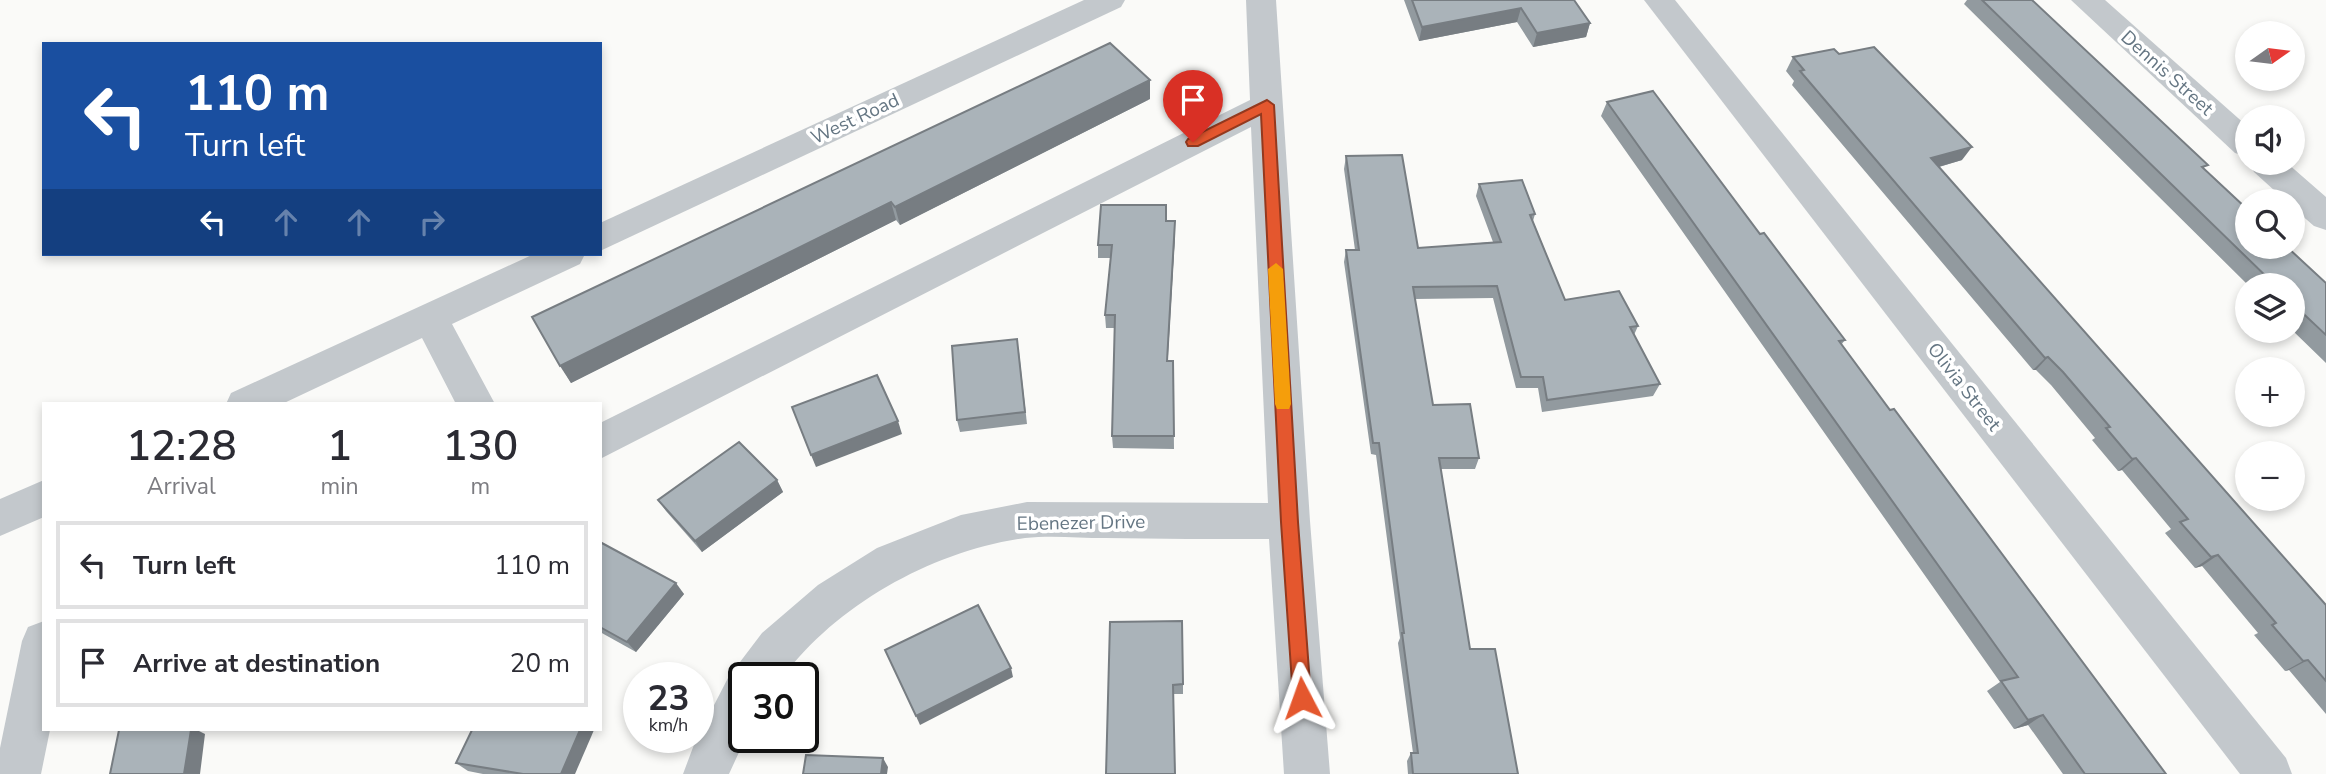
<!DOCTYPE html>
<meta charset="utf-8">
<style>
:root{--surface:#fff;--page:#f7f7f7;--text:#2b2b33;--muted:#7c7c81;--line:#e1e1e2}
body{margin:0;font-family:"Nunito Sans",sans-serif;background:var(--page);color:var(--text);height:100vh;display:flex;flex-direction:column;font-size:26px;white-space:nowrap}
*{box-sizing:border-box;margin:0}
p{font-size:23px;color:var(--muted)}
.icon{flex:none;width:38px;height:38px;fill:none;stroke:currentColor;stroke-width:2;stroke-linecap:round;stroke-linejoin:round}
.map{position:relative;flex:1;overflow:hidden}
.details{position:absolute;left:42px;top:402px;width:560px;height:329px;display:flex;flex-direction:column;background:var(--surface);border-radius:0px;box-shadow:0 4px 10px #0003}
.details>*{flex:none}
.guide{position:absolute;left:42px;top:42px;width:560px;height:214px;border-radius:0px;box-shadow:0 4px 10px #0003;background:#1a4fa0;color:#fff;overflow:hidden}
.needle{width:46px;rotate:76deg}
.controls{position:absolute;left:2235px;top:21px;display:grid;gap:14px}
.controls a{display:grid;place-items:center;width:70px;height:70px;border-radius:50%;background:var(--surface);box-shadow:0 4px 10px #0003;font-size:35px}
.speed{position:absolute;left:623px;top:662px;display:flex;gap:14px;font-size:35px;font-weight:700;text-align:center}
.speed>*{display:grid;place-content:center;width:91px;height:91px;border-radius:50%;background:var(--surface);box-shadow:0 4px 10px #0003;line-height:1}
.speed small{font-size:18px;font-weight:400}
.speed .limit{border:4px solid #111;border-radius:10px;background:#fff;color:#111}
.pin{position:absolute;display:grid;place-items:center;width:60px;height:60px;color:#fff;margin:-72px -30px;border-radius:50% 50% 50% 0;rotate:-45deg;box-shadow:0 0 7px #0007}
.pin .icon{rotate:45deg}
.me{position:absolute;width:77px;margin:-38px;rotate:356deg;stroke-linejoin:round;filter:drop-shadow(0 0 5px #0008)}
.turn{display:flex;align-items:center;gap:24px;height:147px;padding:0 28px;font-size:32px}
.turn .icon{width:91px;height:91px;stroke-width:2.5}
.turn b{display:block;font-size:49px;line-height:60px}
.lanes{display:flex;align-items:center;height:66px;padding:0 28px;background:#0003;justify-content:center;gap:35px;direction:ltr}
.lanes .off{opacity:.35}
.eta{display:flex;justify-content:space-evenly;align-items:center;height:119px;text-align:center}
.eta b{font-size:42px;font-weight:600;line-height:49px}
ul{padding:0;list-style:none}
li{display:flex;align-items:center;gap:21px;height:88px;margin:0 14px 10px;padding:0 14px;border:4px solid var(--line);border-radius:0px}
li div{flex:1}
li b{display:block;font-size:26px}
li em{font-style:normal}
.map>svg:first-child{display:block}
</style>
<div class="map">
<svg width="2326" height="774" viewBox="0 0 2326 774">
<rect width="100%" height="100%" fill="#fafaf8"/>
<g fill="none" stroke-linecap="round" stroke-linejoin="round">
<!-- minor -->
<g fill="#c3c8cc" fill-rule="evenodd">
<path d="M1084,0H1125L1121,7L600,251V223Z"/>
<path d="M1246,0H1276L1310,521L1330,774H1284L1269,539C1215,539 1160,539 1105,538C1079,538 1051,535 1025,538C935,550 837,604 783,677H744L746,737L729,774H683L695,742L728,678L734,675L740,662L762,633L818,585L877,548L961,515L1027,502L1268,503L1251,127L600,459V423L1250,100Z"/>
<path d="M1644,0H1675L2286,758L2292,774H2240Z"/>
<path d="M2071,0H2105L2247,126V157L2235,153Z"/>
<path d="M2249,163H2287L2326,197V230L2314,226L2292,207V201H2286L2254,172Z"/>
<path d="M534,254H585L580,264L452,324L495,404H456L422,338L282,404H226L231,393Z"/>
<path d="M44,480V517L0,536V499Z"/>
<path d="M44,621V730H50L41,774H0V748L22,641L28,627Z"/>
</g>
</g>
<!-- wall -->
<g fill="#929a9f">
<path d="M1404,0H1574L1590,23L1586,37L1533,47L1517,22L1419,41Z"/>
<path d="M1967,0H2032L2204,169L2326,283V363L2292,330V285H2248L1964,4Z"/>
<path d="M1839,54L1962,160L1939,167L2326,605V714L2289,670L2285,671L2254,635L2258,633L2202,566L2195,568L2165,533L2171,529L2122,470L2118,471L2092,440L2095,438L2051,385L2036,370H2033L1792,85L1794,81L1786,71L1793,57Z"/>
<path d="M1150,99L900,225L896,220L571,383L532,317Z"/>
<path d="M1607,102L1760,234L1845,340L1841,345L1890,410L2166,774H2063L2028,725L2014,729L1987,691L2000,682L1601,116Z"/>
<path d="M1346,156L1418,248L1493,242L1476,196L1479,184L1535,214L1533,221L1565,300L1638,326L1634,335L1660,384L1653,396L1542,412L1538,388H1516L1493,298L1415,299L1433,405L1479,458L1475,469H1441L1470,649L1518,774H1408L1407,761L1411,753H1413L1398,643L1400,638L1376,455L1371,454L1344,262L1346,250H1355L1344,169Z"/>
<path d="M1166,221L1175,235L1167,361H1173L1174,449L1113,448L1112,436L1115,328H1106L1105,315L1111,258H1098V245Z"/>
<path d="M1019,352L1027,424L960,432L957,420Z"/>
<path d="M777,480L783,492L702,552L666,511L658,500Z"/>
<path d="M600,542L684,594L636,652L600,632Z"/>
<path d="M1110,622L1183,684V694H1173Z"/>
<path d="M456,763L575,774H483L468,771Z"/>
</g>
<!-- shaded-wall -->
<g fill="#777d82">
<path d="M1521,8L1517,22L1419,41L1422,27Z"/>
<path d="M1590,23L1586,37L1533,47L1537,33Z"/>
<path d="M1150,80V99L900,225L895,207Z"/>
<path d="M1972,147L1962,160L1921,172L1931,158Z"/>
<path d="M891,202L896,220L571,383L560,366Z"/>
<path d="M1175,221V235L1167,373V361Z"/>
<path d="M2048,357L2036,370H2033L2045,358Z"/>
<path d="M898,421L902,434L816,467L811,455Z"/>
<path d="M2136,458L2122,470L2118,471L2132,459Z"/>
<path d="M777,480L783,492L702,552L695,541Z"/>
<path d="M2218,555L2202,566L2195,568L2211,557Z"/>
<path d="M676,583L684,594L636,652L627,642Z"/>
<path d="M2308,660L2289,670L2285,671L2303,661Z"/>
<path d="M1011,668L1013,677L920,725L916,716Z"/>
<path d="M2043,715L2028,725L2014,729L2028,720Z"/>
<path d="M182,730H197L205,734L200,774H184Z"/>
<path d="M580,730H594L575,774H561Z"/>
<path d="M883,758L888,767L887,774H881Z"/>
</g>
<!-- building -->
<g fill="#aab3b9" stroke="#777d82" stroke-width="2">
<path d="M1412,0H1574L1590,23L1537,33L1521,8L1422,27Z"/>
<path d="M1982,0H2032L2208,165L2202,167L2247,209V247H2287L2326,283V335L2292,303V285H2275Z"/>
<path d="M1110,43L1150,80L895,207L891,202L560,366L532,317Z"/>
<path d="M1874,47L1972,147L1931,158L2326,605V681L2308,660L2303,661L2272,625L2276,623L2218,555L2211,557L2180,522L2188,519L2136,458L2132,459L2106,428L2110,427L2063,372L2048,357L2045,358L1800,71L1804,70L1793,57L1834,49L1839,54Z"/>
<path d="M1653,91L1760,234L1764,233L1845,340L1839,341L1890,410L1894,409L2166,774H2085L2043,715L2028,720L2001,681L2018,677L1607,102Z"/>
<path d="M1402,155L1418,248L1501,242L1479,184L1522,180L1535,214L1530,215L1565,300L1619,291L1638,326L1630,327L1660,384L1547,400L1543,377H1521L1497,286L1413,287L1433,405L1470,404L1479,458H1439L1470,649H1495L1518,774H1413L1411,753H1418L1402,633H1404L1379,443H1373L1346,250H1359L1346,156Z"/>
<path d="M1101,205H1166V221H1175L1167,361H1173L1174,436H1112L1115,315H1105L1112,245H1098Z"/>
<path d="M1017,339L1025,412L957,420L952,346Z"/>
<path d="M877,375L898,421L811,455L792,407Z"/>
<path d="M739,442L777,480L695,541L658,500Z"/>
<path d="M600,542L676,583L627,642L600,627Z"/>
<path d="M978,605L1011,668L916,716L885,650Z"/>
<path d="M1182,621L1183,684L1173,685L1175,774H1106L1110,622Z"/>
<path d="M119,730H191L184,774H110Z"/>
<path d="M472,730H580L561,774H523L456,763Z"/>
<path d="M806,755L883,758L881,774H803Z"/>
</g>
<!-- route -->
<path fill="#e4572e" stroke="#94391e" stroke-width="2" d="M1267,100L1274,105L1298,522L1311,698L1309,705L1302,707L1295,705L1293,698L1281,522L1261,114L1198,146H1188L1186,142L1188,139Z"/>
<!-- slow -->
<path fill="#f59e0b" d="M1276,263L1283,269L1291,404L1289,409H1277L1275,404L1268,269Z"/>
<g text-anchor="middle" dominant-baseline="central" stroke-width="7" stroke-linejoin="round" paint-order="stroke">
<!-- street labels -->
<g font-size="19" fill="#657683" stroke="#fff">
<text transform="translate(2167 73) rotate(42)">Dennis Street</text>
<text transform="translate(855 119) rotate(-25)">West Road</text>
<text transform="translate(1964 387) rotate(52)">Olivia Street</text>
<text transform="translate(1081 523) rotate(-1)">Ebenezer Drive</text>
</g>
</g>
</svg>
<div class="controls">
<a><svg class="needle" viewBox="-14 -14 28 28"><path d="M0-13l5 13h-10z" fill="#e53935"/><path d="M0 13l5-13h-10z" fill="#7c7c81"/></svg></a>
<a><svg class="icon" aria-label="sound" viewBox="0 0 24 24"><path d="M4 9h4l5-4v14l-5-4H4zM17 9q2 3 0 6"/></svg></a>
<a><svg class="icon" aria-label="search" viewBox="0 0 24 24"><circle cx="10" cy="10" r="6"/><path d="M15 15l6 6"/></svg></a>
<a><svg class="icon" aria-label="layers" viewBox="0 0 24 24"><path d="M12 4l9 5-9 5-9-5zM3 14l9 5 9-5"/></svg></a>
<a>+</a>
<a>−</a>
</div>
<div class="speed"><div>23<small>km/h</small></div><div class="limit">30</div></div>
<div class="pin" style="left:1193px;top:142px;background:#d93025"><svg class="icon" aria-label="arrive" viewBox="0 0 24 24"><path d="M6 21V4h12l-3 4 3 4H6"/></svg></div>
<svg class="me" style="left:1302px;top:698px" viewBox="-20 -20 40 40"><path d="M0-17L14 15 0 8-14 15z" fill="#e4572e" stroke="#fff" stroke-width="4"/></svg>
<div class="guide">
<div class="turn"><svg class="icon" aria-label="left" viewBox="0 0 24 24"><path d="M17 20v-9H6M10 6l-5 5 5 5"/></svg><div><b>110 m</b>Turn left</div></div>
<div class="lanes"><svg class="icon" aria-label="left" viewBox="0 0 24 24"><path d="M17 20v-9H6M10 6l-5 5 5 5"/></svg><svg class="icon off" aria-label="ahead" viewBox="0 0 24 24"><path d="M12 20V5M6 11l6-6 6 6"/></svg><svg class="icon off" aria-label="ahead" viewBox="0 0 24 24"><path d="M12 20V5M6 11l6-6 6 6"/></svg><svg class="icon off" aria-label="right" viewBox="0 0 24 24"><path d="M7 20v-9h11M14 6l5 5-5 5"/></svg></div>
</div>
<section class="details">
<div class="eta">
<div><b>12:28</b><p>Arrival</p></div>
<div><b>1</b><p>min</p></div>
<div><b>130</b><p>m</p></div>
</div>
<ul>
<li><svg class="icon" aria-label="left" viewBox="0 0 24 24"><path d="M17 20v-9H6M10 6l-5 5 5 5"/></svg><div><b>Turn left</b></div><em>110 m</em></li>
<li><svg class="icon" aria-label="arrive" viewBox="0 0 24 24"><path d="M6 21V4h12l-3 4 3 4H6"/></svg><div><b>Arrive at destination</b></div><em>20 m</em></li>
</ul>
</section>
</div>
